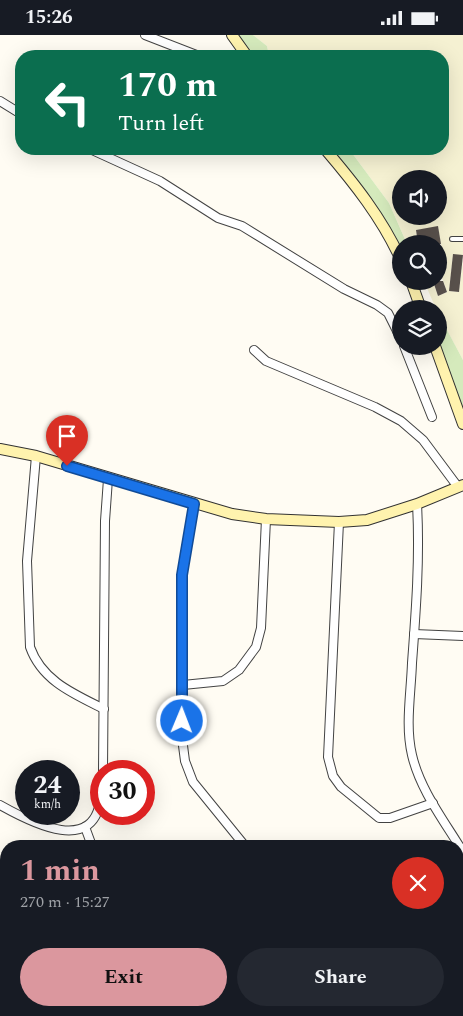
<!DOCTYPE html>
<meta charset="utf-8">
<style>
:root{--surface:#171b24;--page:#242831;--text:#f1f3f6;--muted:#9ea1a6;--accent:#db979e}
body{margin:0;font-family:Spectral,serif;background:var(--page);color:var(--text);height:100vh;display:flex;flex-direction:column;font-size:19px;white-space:nowrap}
*{box-sizing:border-box;margin:0}
p{font-size:16px;color:var(--muted)}
.icon{flex:none;width:28px;height:28px;fill:none;stroke:currentColor;stroke-width:2;stroke-linecap:round;stroke-linejoin:round}
.map{position:relative;flex:1;overflow:hidden}
.sheet{position:absolute;left:0px;top:805px;width:464px;height:176px;display:flex;flex-direction:column;background:var(--surface);border-radius:20px 20px 0 0;box-shadow:0 5px 20px #0002}
.sheet>*{flex:none}
.guide{position:absolute;left:15px;top:15px;width:434px;height:105px;border-radius:20px;box-shadow:0 5px 20px #0002;background:#0b6e4f;color:#fff;overflow:hidden}
.tools{position:absolute;left:392px;top:135px;display:grid;gap:10px}
.tools a{display:grid;place-items:center;width:55px;height:55px;border-radius:50%;background:var(--surface);box-shadow:0 5px 20px #0002;font-size:25px}
.speed{position:absolute;left:15px;top:725px;display:flex;gap:10px;font-size:25px;font-weight:700;text-align:center}
.speed>*{display:grid;place-content:center;width:65px;height:65px;border-radius:50%;background:var(--surface);box-shadow:0 5px 20px #0002;line-height:1}
.speed small{font-size:12px;font-weight:400}
.speed .limit{border:8px solid #d22;background:#fff;color:#111}
.pin{position:absolute;display:grid;place-items:center;width:42px;height:42px;color:#fff;margin:-51px -21px;border-radius:50% 50% 50% 0;rotate:-45deg;box-shadow:0 0 5px #0007}
.pin .icon{rotate:45deg}
.me{position:absolute;width:55px;margin:-28px;rotate:1deg;stroke-linejoin:round;filter:drop-shadow(0 0 4px #0008)}
.turn{display:flex;align-items:center;gap:18px;height:105px;padding:0 20px;font-size:22px}
.turn .icon{width:65px;height:65px;stroke-width:2.5}
.turn b{display:block;font-size:35px;line-height:42px}
.round{display:grid;place-items:center;flex:none;width:52px;height:52px;border-radius:26px;background:var(--page)}
.summary{display:flex;align-items:center;justify-content:space-between;height:85px;padding:0 20px}
h1{font-size:30px;font-weight:700;line-height:38px;color:var(--accent)}
.button{display:flex;gap:10px;margin-top:auto;padding:10px 20px}
.button a{flex:1;height:58px;border-radius:30px;background:var(--accent);color:#111;font-size:20px;font-weight:700;line-height:58px;text-align:center}
.button a+a{background:var(--page);color:var(--text)}
.status{display:flex;justify-content:space-between;align-items:center;height:35px;padding:0 25px;background:var(--surface);direction:ltr}
.status svg{height:14px;fill:currentColor}
.map>svg:first-child{display:block}
</style>
<div class="status"><b>15:26</b><svg viewBox="0 0 49 12"><path d="M0 12V9h3v3zM5 12V6h3v6zM10 12V3h3v9zM15 12V0h3v12zM26 1h20v11H26zM47 4h2v5h-2z"/></svg></div>
<div class="map">
<svg width="463" height="981" viewBox="0 0 463 981">
<rect width="100%" height="100%" fill="#fffcf3"/>
<!-- farmland -->
<path fill="#f5f1d2" fill-rule="evenodd" d="M253,0H463V220H453L449,256L459,257L463,224V325L442,286L439,274H436L424,246H433L438,261L447,257L439,234V218L442,217L438,192L416,195L418,209H407L389,168L349,114H442V21H269L267,11ZM401,144H439V181H401Z"/>
<!-- green -->
<g fill="#d5eabc">
<path d="M232,0H253L267,11L269,21H247Z"/>
<path d="M325,114H349L389,168L407,209H401V225Z"/>
<path d="M439,280L463,325V389L439,311Z"/>
</g>
<!-- building -->
<g fill="#59514c">
<path d="M438,191L441,209H418L416,195Z"/>
<path d="M453,219L463,220L459,257L449,256Z"/>
<path d="M433,246H443L447,257L438,261Z"/>
</g>
<g fill="none" stroke-linecap="round" stroke-linejoin="round">
<defs>
<path id="lane" d="M452,204H463"/>
<g id="street">
<path d="M145,0L199,21"/>
<path d="M0,66L21,79"/>
<path d="M90,114L160,146L218,183L242,191L344,254L377,270L388,278L401,304"/>
<path d="M404,311L432,382"/>
<path d="M254,315L266,326L375,372L401,386L423,405L458,452"/>
<path d="M36,421L27,526L30,612C42,646 74,659 104,674"/>
<path d="M194,469L182,540V703L185,726L193,747L245,811"/>
<path d="M417,469C420,522 416,575 412,628C411,658 405,691 412,720C420,755 445,787 463,817"/>
<path d="M339,487L328,722L333,741L341,752L379,783H390L433,768"/>
<path d="M414,599L463,601"/>
<path d="M183,650L223,646L239,635L256,612L261,593L266,484"/>
<path d="M103,736L105,486L108,444"/>
<path d="M0,770C32,788 97,822 101,759"/>
<path d="M85,792L92,811"/>
<path d="M458,844L463,836"/>
<path d="M433,975L437,981"/>
<path d="M161,981V975"/>
<path d="M263,981L264,975"/>
</g>
<g id="secondary">
<path d="M232,0L247,21"/>
<path d="M325,114C354,148 382,183 401,225"/>
<path d="M411,246L421,274"/>
<path d="M435,311L463,389"/>
<path d="M0,414L36,421L232,479L266,484L339,487L367,485L417,469L463,450"/>
</g>
</defs>
<!-- lane casing -->
<use href="#lane" stroke="#434343" stroke-width="6"/>
<!-- street casing -->
<use href="#street" stroke="#434343" stroke-width="10"/>
<!-- secondary casing -->
<use href="#secondary" stroke="#323232" stroke-width="12"/>
<!-- lane -->
<use href="#lane" stroke="#fff" stroke-width="4"/>
<!-- street -->
<use href="#street" stroke="#fff" stroke-width="8"/>
<!-- secondary -->
<use href="#secondary" stroke="#fff3ae" stroke-width="10"/>
</g>
<g fill="none" stroke-linecap="round" stroke-linejoin="round">
<defs>
<path id="route" d="M67,431L194,469L182,540V686"/>
</defs>
<!-- route casing -->
<use href="#route" stroke="#114b97" stroke-width="12"/>
<!-- route -->
<use href="#route" stroke="#1a73e8" stroke-width="9"/>
</g>
</svg>
<div class="tools">
<a><svg class="icon" aria-label="sound" viewBox="0 0 24 24"><path d="M4 9h4l5-4v14l-5-4H4zM17 9q2 3 0 6"/></svg></a>
<a><svg class="icon" aria-label="search" viewBox="0 0 24 24"><circle cx="10" cy="10" r="6"/><path d="M15 15l6 6"/></svg></a>
<a><svg class="icon" aria-label="layers" viewBox="0 0 24 24"><path d="M12 4l9 5-9 5-9-5zM3 14l9 5 9-5"/></svg></a>
</div>
<div class="speed"><div>24<small>km/h</small></div><div class="limit">30</div></div>
<div class="pin" style="left:67px;top:431px;background:#d93025"><svg class="icon" aria-label="arrive" viewBox="0 0 24 24"><path d="M6 21V4h12l-3 4 3 4H6"/></svg></div>
<svg class="me" style="left:182px;top:686px" viewBox="-20 -20 40 40"><circle r="17" fill="#1a73e8" stroke="#fff" stroke-width="3"/><path d="M0-11L8 9 0 5-8 9z" fill="#fff"/></svg>
<div class="guide">
<div class="turn"><svg class="icon" aria-label="left" viewBox="0 0 24 24"><path d="M17 20v-9H6M10 6l-5 5 5 5"/></svg><div><b>170 m</b>Turn left</div></div>
</div>
<section class="sheet">
<div class="summary"><div><h1>1 min</h1><p>270 m · 15:27</p></div><a class="round" style="background:#d93025;color:#fff"><svg class="icon" aria-label="close" viewBox="0 0 24 24"><path d="M6 6l12 12M18 6L6 18"/></svg></a></div>
<div class="button"><a>Exit</a><a>Share</a></div>
</section>
</div>
